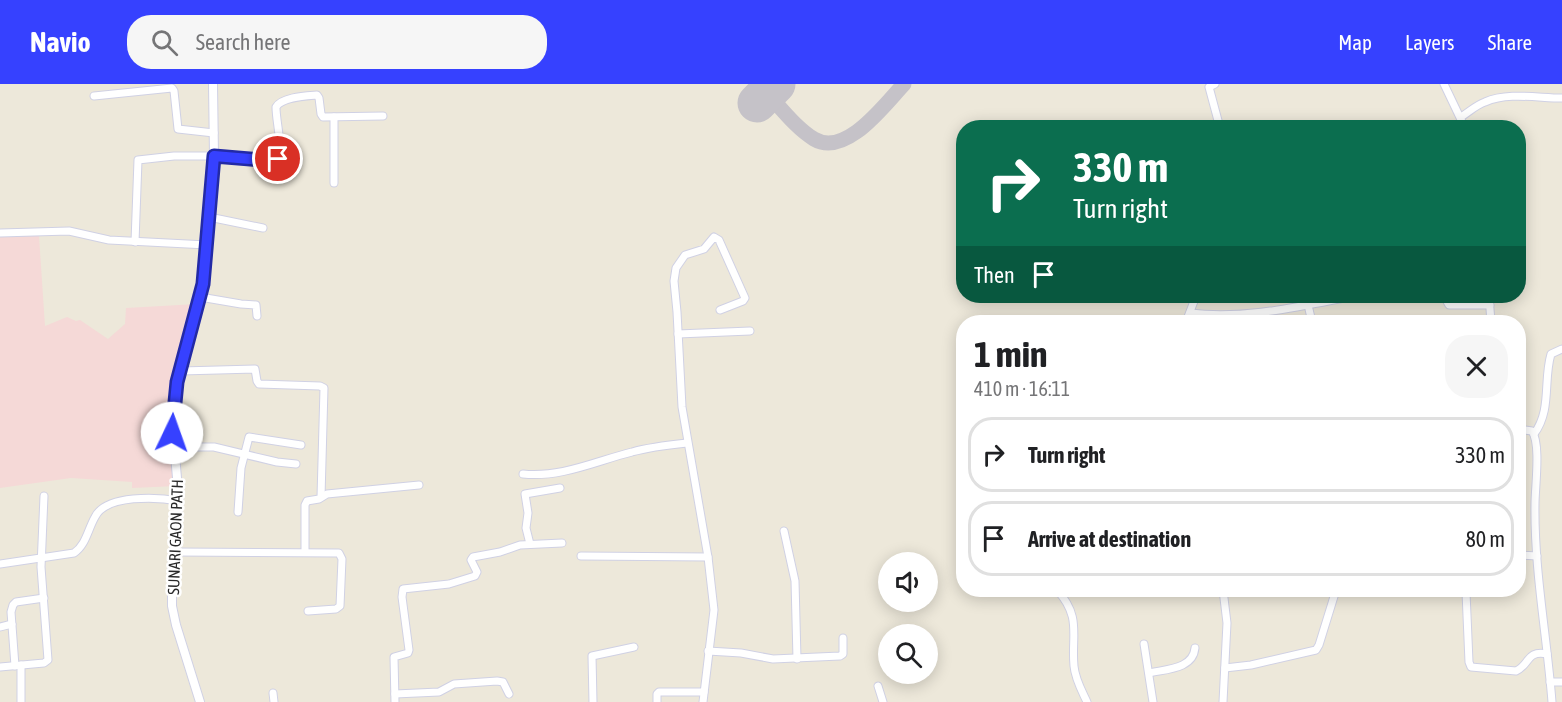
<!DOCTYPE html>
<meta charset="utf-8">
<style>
:root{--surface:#fff;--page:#f6f6f6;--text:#202124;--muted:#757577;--line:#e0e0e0;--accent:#3641ff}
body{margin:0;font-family:"Asap Condensed",sans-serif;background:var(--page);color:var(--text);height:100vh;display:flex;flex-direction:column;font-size:22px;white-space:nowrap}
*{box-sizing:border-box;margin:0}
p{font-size:20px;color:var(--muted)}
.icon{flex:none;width:33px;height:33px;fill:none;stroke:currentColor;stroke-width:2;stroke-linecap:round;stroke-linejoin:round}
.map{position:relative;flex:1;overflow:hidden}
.panel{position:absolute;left:956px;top:231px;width:570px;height:282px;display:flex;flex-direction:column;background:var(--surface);border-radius:24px;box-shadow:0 3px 15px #0003}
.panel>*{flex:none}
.banner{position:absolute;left:956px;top:36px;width:570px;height:183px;border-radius:24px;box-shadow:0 3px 15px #0003;background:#0b6e4f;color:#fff;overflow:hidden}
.controls{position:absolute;left:878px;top:468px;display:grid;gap:12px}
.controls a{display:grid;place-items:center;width:60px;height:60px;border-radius:50%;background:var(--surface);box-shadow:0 3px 15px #0003;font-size:30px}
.pin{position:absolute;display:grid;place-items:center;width:51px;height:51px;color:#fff;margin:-26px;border:3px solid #fff;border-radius:50%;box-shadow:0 2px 6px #0007}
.me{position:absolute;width:66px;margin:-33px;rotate:3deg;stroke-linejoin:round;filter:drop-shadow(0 0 4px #0008)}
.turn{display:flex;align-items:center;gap:21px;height:126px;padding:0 18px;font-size:27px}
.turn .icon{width:78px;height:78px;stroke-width:2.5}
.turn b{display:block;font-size:42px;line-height:51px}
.then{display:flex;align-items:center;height:57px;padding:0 18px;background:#0003;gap:12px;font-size:22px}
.round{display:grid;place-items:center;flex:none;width:63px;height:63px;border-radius:24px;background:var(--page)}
.headline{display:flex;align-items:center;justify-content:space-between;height:102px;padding:0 18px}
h1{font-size:36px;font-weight:700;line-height:45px}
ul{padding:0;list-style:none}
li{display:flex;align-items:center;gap:18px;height:75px;margin:0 12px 9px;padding:0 6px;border:3px solid var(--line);border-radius:24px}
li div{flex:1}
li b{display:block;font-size:22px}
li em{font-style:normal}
header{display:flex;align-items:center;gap:36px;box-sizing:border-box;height:84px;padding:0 30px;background:var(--accent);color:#fff}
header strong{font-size:28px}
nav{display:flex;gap:33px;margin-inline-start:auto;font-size:21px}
.search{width:420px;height:54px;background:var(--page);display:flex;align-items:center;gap:15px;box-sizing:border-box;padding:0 21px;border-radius:24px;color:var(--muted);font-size:22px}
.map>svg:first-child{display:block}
</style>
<header>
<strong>Navio</strong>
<div class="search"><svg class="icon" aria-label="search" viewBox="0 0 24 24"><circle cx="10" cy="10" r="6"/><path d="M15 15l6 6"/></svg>Search here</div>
<nav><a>Map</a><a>Layers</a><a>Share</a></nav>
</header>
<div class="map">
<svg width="1562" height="618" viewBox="0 0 1562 618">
<rect width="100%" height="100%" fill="#ede8da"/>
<!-- medical -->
<path fill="#f5d9d7" d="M0,152H39L45,242L67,233L76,237L80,236L108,255L125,240L126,224L197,220L170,347L177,402L132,404V398L71,394L0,404Z"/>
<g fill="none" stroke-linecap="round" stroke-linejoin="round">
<!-- taxiway -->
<path stroke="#c5c2c8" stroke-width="15" d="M767,9C781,24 796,44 814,55C846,74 885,20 904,0"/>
<!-- runway -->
<path stroke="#c5c2c8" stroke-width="39" d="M757,19L776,0"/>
<defs>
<g id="minor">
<path d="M1215,0L1209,3L1220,44"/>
<path d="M1444,0L1465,44"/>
<path d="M94,12L172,4L174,7L178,45L214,49"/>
<path d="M1461,33C1469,28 1476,21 1485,18C1508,8 1538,14 1562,14"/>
<path d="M334,99V33"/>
<path d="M209,133L263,144"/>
<path d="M0,149L69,147L109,156L207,161"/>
<path d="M135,158L138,76L174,72H214L276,77C284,62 276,40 276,23C282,13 305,12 317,11L319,14L321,30L323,33L383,32"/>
<path d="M1444,212L1449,221H1490"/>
<path d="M1489,212L1491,238"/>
<path d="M200,213L241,220L256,221L257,232"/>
<path d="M1308,221L1312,238"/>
<path d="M1190,229C1244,236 1301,222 1354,212"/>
<path d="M1186,238L1196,212"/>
<path d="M678,250L750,247"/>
<path d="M181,287L255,285L257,297L259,300L320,302L324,304L321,413"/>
<path d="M1518,345L1532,347C1541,360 1535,403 1535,420C1534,486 1547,552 1552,618"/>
<path d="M1534,350C1552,326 1543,297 1551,270L1562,265"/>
<path d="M173,363H214L277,378L296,380"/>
<path d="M523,390C561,394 596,377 632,368C650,363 668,361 687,359"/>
<path d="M238,428L241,384L249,353L301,361"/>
<path d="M784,447L795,497L797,575"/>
<path d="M530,460L526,444L528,429L525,410L560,404"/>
<path d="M305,467V421L307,417L319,415L327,410L419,401"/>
<path d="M175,468L339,469L342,475L340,522L336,525L308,527"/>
<path d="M1518,471L1537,472"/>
<path d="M581,472L708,473"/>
<path d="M0,480L74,469C86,461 88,445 95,433C106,410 158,413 179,417"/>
<path d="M1057,506C1082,533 1071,552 1074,582C1075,595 1082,607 1087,618"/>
<path d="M1466,508L1469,578L1471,583L1516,587C1530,581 1526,566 1547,570"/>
<path d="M0,543L12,540"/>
<path d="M1144,560L1153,618"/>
<path d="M708,567L741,569L773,575L840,572L843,570V554"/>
<path d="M21,581V618"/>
<path d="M15,582L11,528L13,521L16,518L44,514"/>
<path d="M0,583L44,579L48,576L41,483L44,412"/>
<path d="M1225,584L1251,581L1316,566L1319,561L1336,506"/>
<path d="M1149,589C1167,585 1193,585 1195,564"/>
<path d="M1550,598H1562"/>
<path d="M878,602L883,618"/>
<path d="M273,609L274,618"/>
<path d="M395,610L439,608L454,600L497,597L503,598L509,610"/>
<path d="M395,618L394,573L408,569L409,566L402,513L403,505L449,500L475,492L477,488L471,476L473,473L500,468L520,461L562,459"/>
<path d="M593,618L592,572L634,563"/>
<path d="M657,618V610L659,608H704"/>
<path d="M703,618L714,526L708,473L682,323L677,228L674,197L676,184L685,171L704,165L714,153L719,156L745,214L743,217L720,226"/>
<path d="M1223,618L1227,539L1223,506"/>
</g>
<path id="tertiary" d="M200,618L176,541L172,522V485L179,417L172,336L177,299L201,212L205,187L214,72L213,0"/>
</defs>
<!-- minor casing -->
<use href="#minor" stroke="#d0d1e4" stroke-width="9"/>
<!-- tertiary casing -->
<use href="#tertiary" stroke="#d0d1e4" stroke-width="10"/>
<!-- minor -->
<use href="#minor" stroke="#fff" stroke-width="7"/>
<!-- tertiary -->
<use href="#tertiary" stroke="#fff" stroke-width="8"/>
</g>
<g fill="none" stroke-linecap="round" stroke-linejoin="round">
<defs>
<path id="route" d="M172,349L177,298L203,200L214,72L274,77L278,75"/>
</defs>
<!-- route casing -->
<use href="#route" stroke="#232aa6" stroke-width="15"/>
<!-- route -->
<use href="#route" stroke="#3641ff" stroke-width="10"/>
</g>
<g text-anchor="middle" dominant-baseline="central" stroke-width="5" stroke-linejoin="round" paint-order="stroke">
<!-- street labels -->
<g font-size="16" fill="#2a2a2a" stroke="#fff">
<text transform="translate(175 453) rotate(-88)">SUNARI GAON PATH</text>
</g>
</g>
</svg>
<div class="controls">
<a><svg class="icon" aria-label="sound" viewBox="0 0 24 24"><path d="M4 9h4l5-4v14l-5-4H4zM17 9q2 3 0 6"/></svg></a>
<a><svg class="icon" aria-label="search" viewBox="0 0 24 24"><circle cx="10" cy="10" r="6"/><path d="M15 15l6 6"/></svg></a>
</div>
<div class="pin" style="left:278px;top:75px;background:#d93025"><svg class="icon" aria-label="arrive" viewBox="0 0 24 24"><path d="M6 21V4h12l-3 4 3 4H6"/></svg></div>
<svg class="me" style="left:172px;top:349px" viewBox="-20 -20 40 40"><circle r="19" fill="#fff"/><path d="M0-13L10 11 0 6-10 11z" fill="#3641ff"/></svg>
<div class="banner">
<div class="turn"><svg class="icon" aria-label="right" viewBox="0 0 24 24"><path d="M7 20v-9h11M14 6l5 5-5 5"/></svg><div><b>330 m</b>Turn right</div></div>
<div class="then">Then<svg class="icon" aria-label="arrive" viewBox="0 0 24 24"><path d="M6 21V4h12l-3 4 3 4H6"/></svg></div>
</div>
<section class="panel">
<div class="headline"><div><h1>1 min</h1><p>410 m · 16:11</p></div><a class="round"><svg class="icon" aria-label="close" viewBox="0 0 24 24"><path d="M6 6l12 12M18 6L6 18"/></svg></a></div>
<ul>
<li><svg class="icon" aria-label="right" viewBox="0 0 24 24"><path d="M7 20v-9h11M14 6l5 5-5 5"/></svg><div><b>Turn right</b></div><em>330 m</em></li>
<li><svg class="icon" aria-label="arrive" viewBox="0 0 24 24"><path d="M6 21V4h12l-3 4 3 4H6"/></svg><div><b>Arrive at destination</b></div><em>80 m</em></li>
</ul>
</section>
</div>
